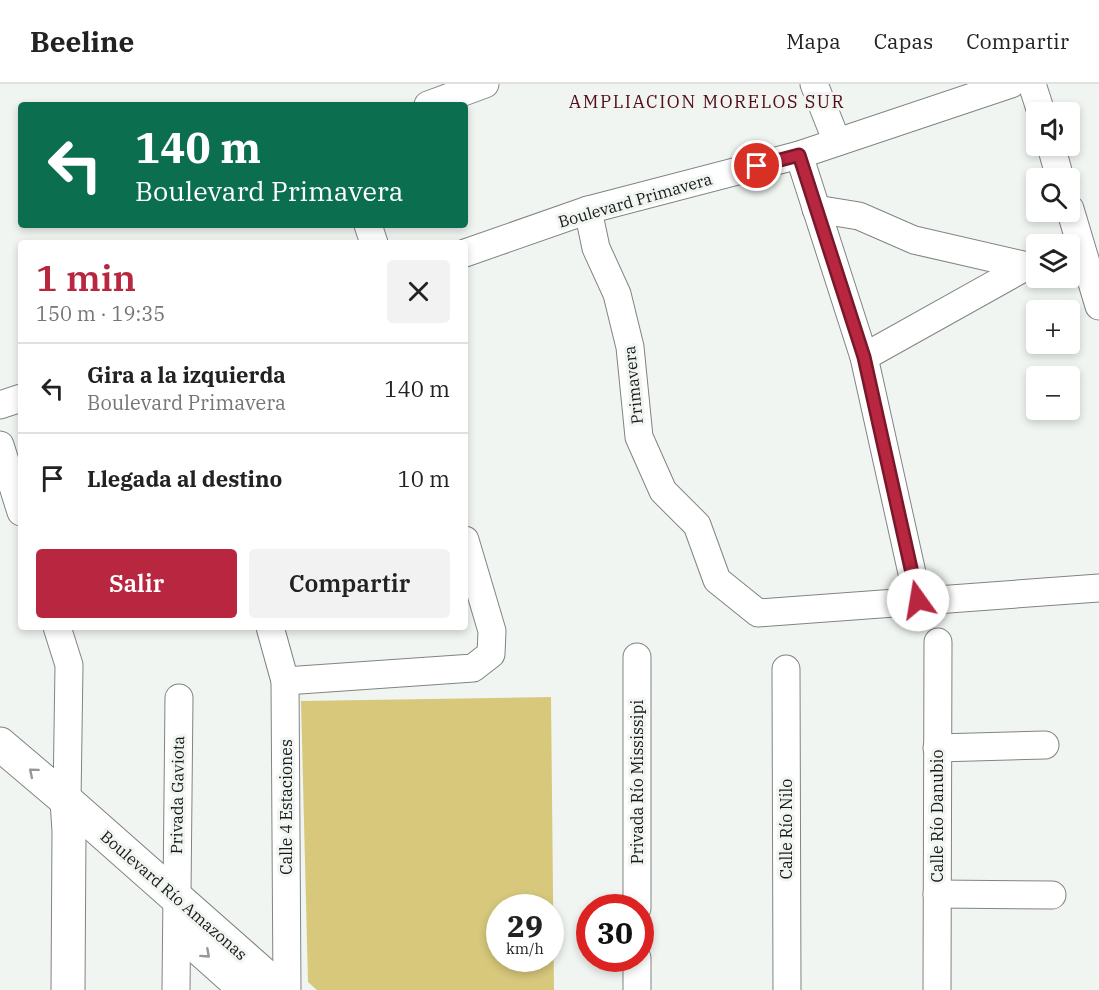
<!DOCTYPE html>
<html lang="es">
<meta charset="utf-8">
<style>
:root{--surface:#fff;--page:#f2f2f2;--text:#222;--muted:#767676;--line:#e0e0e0;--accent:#b82640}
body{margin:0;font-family:"IBM Plex Serif",serif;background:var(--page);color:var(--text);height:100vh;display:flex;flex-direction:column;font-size:22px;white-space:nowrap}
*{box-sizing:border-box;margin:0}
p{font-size:20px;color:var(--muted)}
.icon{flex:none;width:33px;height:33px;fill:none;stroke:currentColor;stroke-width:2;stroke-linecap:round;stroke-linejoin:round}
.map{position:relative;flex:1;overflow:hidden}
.panel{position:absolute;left:18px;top:156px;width:450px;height:390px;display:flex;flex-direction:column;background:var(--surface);border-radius:6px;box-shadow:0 3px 9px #0003}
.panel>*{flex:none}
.top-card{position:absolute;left:18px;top:18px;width:450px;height:126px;border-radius:6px;box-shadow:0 3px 9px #0003;background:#0b6e4f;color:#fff;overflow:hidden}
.buttons{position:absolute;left:1026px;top:18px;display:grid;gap:12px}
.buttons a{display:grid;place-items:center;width:54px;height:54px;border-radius:6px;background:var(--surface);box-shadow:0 3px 9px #0003;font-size:30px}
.speed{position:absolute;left:486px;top:810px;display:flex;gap:12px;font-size:30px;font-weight:700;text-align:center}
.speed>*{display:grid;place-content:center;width:78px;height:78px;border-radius:50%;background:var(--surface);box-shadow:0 3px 9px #0003;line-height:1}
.speed small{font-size:15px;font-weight:400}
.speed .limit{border:9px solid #d22;background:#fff;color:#111}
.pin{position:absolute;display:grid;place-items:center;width:51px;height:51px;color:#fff;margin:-26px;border:3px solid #fff;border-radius:50%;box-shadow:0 2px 6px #0007}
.me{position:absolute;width:66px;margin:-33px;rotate:347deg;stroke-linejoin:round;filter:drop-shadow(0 0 4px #0008)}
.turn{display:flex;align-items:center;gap:21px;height:126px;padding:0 18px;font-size:27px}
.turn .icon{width:78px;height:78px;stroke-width:2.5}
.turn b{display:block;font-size:42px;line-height:51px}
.round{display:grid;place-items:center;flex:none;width:63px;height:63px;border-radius:6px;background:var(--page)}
.head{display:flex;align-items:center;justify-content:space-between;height:102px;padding:0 18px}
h1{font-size:36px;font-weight:600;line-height:45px;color:var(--accent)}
.cta{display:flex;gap:12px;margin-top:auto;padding:12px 18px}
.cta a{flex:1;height:69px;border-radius:6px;background:var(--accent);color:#fff;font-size:24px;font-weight:600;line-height:69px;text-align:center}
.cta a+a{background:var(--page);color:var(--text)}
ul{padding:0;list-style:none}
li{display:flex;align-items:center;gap:18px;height:90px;padding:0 18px;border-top:2px solid var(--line)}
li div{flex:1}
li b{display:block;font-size:22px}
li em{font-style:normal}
header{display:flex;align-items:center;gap:36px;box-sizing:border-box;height:84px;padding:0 30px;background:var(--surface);border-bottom:2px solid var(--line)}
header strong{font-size:28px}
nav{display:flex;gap:33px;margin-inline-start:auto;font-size:21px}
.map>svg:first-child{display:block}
</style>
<header>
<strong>Beeline</strong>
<nav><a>Mapa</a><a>Capas</a><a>Compartir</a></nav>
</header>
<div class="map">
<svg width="1099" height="906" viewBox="0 0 1099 906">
<rect width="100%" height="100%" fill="#f0f5f1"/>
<!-- green -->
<path fill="#d7c87c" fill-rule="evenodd" d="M551,613L554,906H317L308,898L301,617ZM500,824H550V874H500Z"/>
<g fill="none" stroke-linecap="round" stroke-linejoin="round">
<defs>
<g id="street">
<path d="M814,0L837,58"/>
<path d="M1032,0L1041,28"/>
<path d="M428,21L485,0"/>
<path d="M1051,62L1060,94"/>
<path d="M799,71L864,273L918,516"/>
<path d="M816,125L859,132L914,156L1027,182L1036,181"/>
<path d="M1070,125L1099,222"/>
<path d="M588,126L596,164L617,210L630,263L639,353L663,407L697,441L717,496L758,529L1099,504"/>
<path d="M368,141L374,159"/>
<path d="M465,169L588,126L799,71L1011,0"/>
<path d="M864,273L1027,182"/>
<path d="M0,321L21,314"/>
<path d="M0,361L21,428"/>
<path d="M57,543L69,581L67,717"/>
<path d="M270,543L285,597L287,906"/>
<path d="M637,573V824"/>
<path d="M786,585L787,906"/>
<path d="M285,597L473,584L491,570L492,547L465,456"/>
<path d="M937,664L1045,661"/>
<path d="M937,810L1052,811"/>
<path d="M637,874V906"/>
<path d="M176,906L179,614"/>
<path d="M937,906L938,558"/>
</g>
<g id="secondary">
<path d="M0,660L67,717L281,906"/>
<path d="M67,717L69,747L68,906"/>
<path d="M191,857L246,906"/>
</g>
</defs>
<!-- street casing -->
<use href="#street" stroke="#818482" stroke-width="29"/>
<!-- secondary casing -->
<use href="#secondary" stroke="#818482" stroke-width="35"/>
<!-- street -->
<use href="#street" stroke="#fff" stroke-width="27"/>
<!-- secondary -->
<use href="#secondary" stroke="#fff" stroke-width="33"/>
</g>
<!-- one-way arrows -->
<defs><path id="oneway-chevron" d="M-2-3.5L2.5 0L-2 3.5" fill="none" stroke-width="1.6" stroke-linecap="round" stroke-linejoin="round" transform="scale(1.5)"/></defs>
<g stroke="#979797">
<use href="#oneway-chevron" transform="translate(33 688) rotate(-140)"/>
<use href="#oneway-chevron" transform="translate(206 870) rotate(42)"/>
</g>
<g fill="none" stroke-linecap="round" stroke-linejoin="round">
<defs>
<path id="route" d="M757,82L799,71L864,273L918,516"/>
</defs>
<!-- route casing -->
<use href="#route" stroke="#78192a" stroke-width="15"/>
<!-- route -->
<use href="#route" stroke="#b82640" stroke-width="10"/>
</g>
<g text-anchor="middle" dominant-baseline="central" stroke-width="6" stroke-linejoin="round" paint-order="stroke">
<!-- street labels -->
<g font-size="16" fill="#171817" stroke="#f0f5f1">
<text transform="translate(635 116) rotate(-16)">Boulevard Primavera</text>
<text transform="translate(633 301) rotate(-96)">Primavera</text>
<text transform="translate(637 698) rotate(-90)">Privada Río Mississipi</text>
<text transform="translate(177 711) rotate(-89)">Privada Gaviota</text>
<text transform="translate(286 723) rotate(-90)">Calle 4 Estaciones</text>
<text transform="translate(937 732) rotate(-90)">Calle Río Danubio</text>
<text transform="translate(786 745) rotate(-90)">Calle Río Nilo</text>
<text transform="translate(174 811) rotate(41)">Boulevard Río Amazonas</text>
</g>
<!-- neighbourhood labels -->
<g font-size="18" letter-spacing="1.5" fill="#520c18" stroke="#f0f5f1">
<text x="707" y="17">AMPLIACION MORELOS SUR</text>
</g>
</g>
</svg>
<div class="buttons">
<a><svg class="icon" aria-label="sound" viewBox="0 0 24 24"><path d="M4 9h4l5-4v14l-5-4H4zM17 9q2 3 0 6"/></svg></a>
<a><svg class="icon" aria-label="search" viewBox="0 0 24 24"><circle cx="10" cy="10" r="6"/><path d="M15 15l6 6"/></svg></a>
<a><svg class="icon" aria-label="layers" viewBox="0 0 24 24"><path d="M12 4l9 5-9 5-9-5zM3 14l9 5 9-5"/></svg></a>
<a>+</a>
<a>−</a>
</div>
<div class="speed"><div>29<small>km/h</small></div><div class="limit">30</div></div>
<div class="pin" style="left:757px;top:82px;background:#d93025"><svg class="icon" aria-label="arrive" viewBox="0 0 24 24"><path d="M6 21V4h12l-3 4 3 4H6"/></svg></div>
<svg class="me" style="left:918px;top:516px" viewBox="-20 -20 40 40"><circle r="19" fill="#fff"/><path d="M0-13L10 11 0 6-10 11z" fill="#b82640"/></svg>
<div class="top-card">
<div class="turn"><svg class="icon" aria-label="left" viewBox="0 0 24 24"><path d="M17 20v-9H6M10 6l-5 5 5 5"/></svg><div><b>140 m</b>Boulevard Primavera</div></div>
</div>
<section class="panel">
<div class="head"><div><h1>1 min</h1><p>150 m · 19:35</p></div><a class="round"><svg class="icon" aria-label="close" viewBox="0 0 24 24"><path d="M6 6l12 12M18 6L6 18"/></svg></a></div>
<ul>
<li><svg class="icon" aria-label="left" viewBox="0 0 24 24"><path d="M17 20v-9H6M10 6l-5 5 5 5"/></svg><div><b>Gira a la izquierda</b><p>Boulevard Primavera</p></div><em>140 m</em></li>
<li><svg class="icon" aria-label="arrive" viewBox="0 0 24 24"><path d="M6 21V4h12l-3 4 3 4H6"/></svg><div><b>Llegada al destino</b></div><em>10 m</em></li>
</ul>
<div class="cta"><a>Salir</a><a>Compartir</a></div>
</section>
</div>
